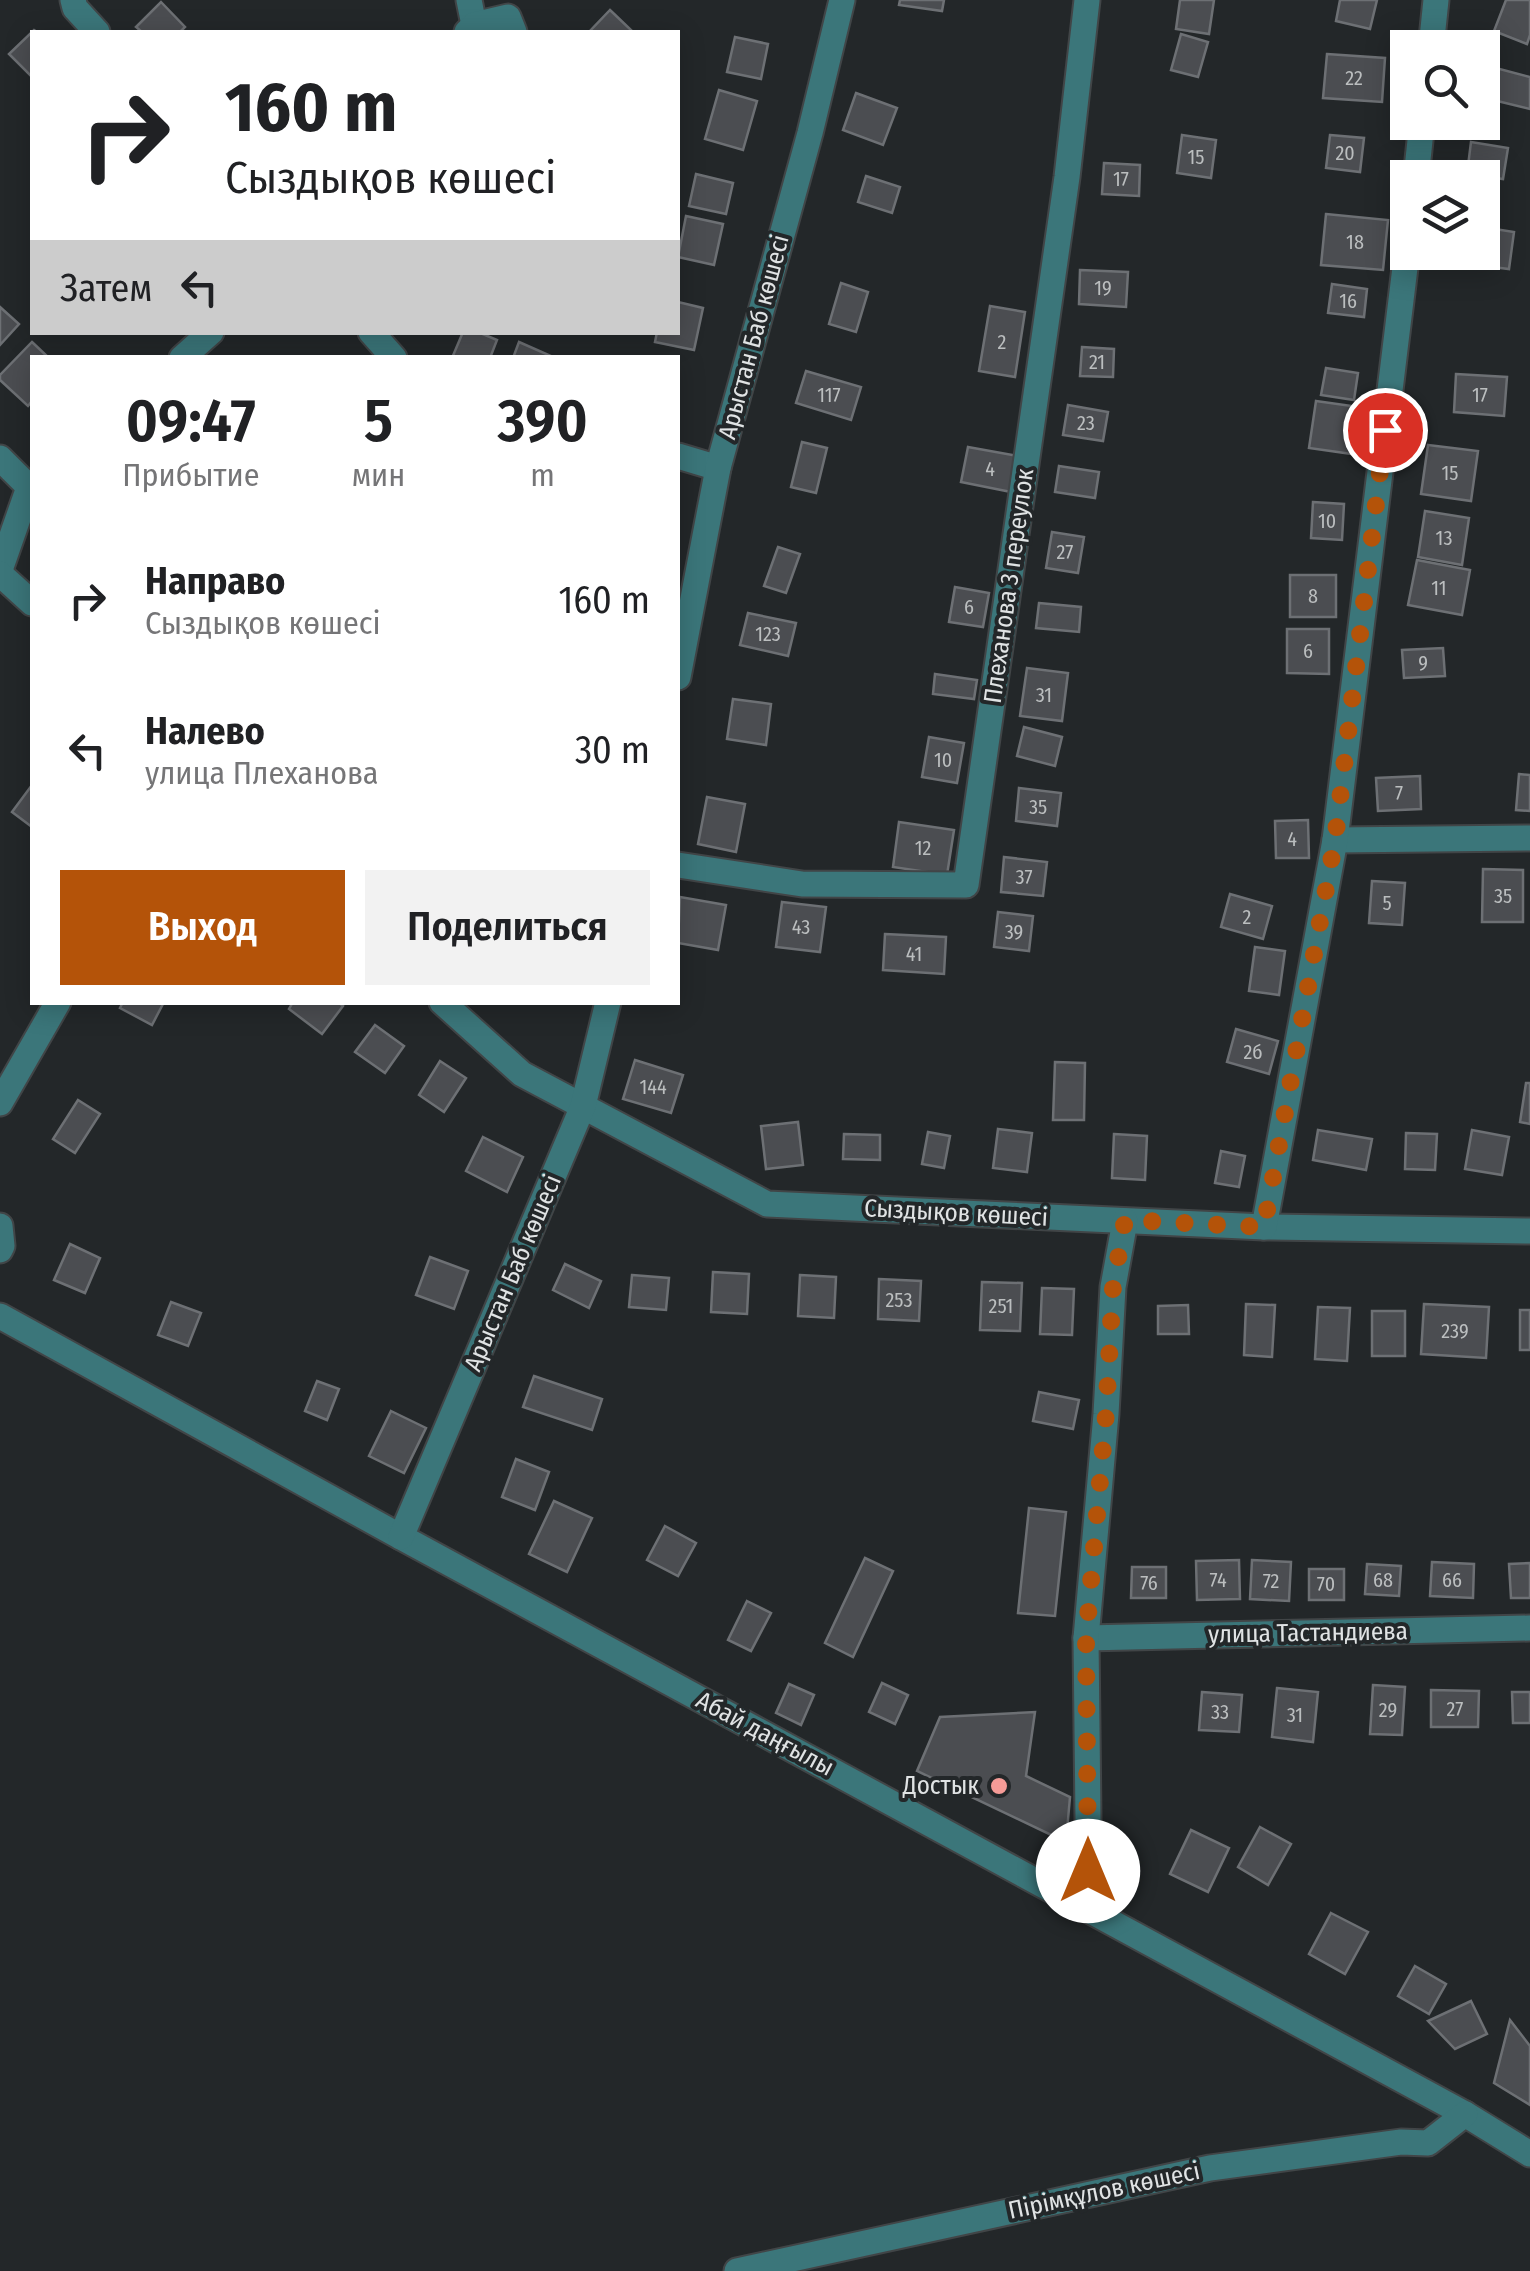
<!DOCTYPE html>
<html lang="ru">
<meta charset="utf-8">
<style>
:root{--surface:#fff;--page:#f2f2f2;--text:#202124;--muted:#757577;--accent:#b45309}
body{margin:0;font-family:"Fira Sans Condensed",sans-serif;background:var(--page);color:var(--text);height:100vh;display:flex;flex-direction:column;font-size:38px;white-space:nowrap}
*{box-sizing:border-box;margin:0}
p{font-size:32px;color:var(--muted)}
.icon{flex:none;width:55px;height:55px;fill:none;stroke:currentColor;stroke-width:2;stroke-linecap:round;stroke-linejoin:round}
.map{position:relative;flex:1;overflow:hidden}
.panel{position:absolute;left:30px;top:355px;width:650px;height:650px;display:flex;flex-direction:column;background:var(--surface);border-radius:0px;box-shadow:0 5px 25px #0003}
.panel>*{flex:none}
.guide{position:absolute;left:30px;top:30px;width:650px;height:305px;border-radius:0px;box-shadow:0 5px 25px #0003;background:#fff;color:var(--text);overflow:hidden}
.fabs{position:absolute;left:1390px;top:30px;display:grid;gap:20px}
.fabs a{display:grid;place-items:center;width:110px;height:110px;border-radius:0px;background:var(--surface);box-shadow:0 5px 25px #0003;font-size:50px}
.pin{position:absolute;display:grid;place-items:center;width:85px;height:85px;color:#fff;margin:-42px;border:5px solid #fff;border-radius:50%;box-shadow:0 2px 10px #0007}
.me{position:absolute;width:110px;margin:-55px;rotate:0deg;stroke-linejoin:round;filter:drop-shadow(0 0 8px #0008)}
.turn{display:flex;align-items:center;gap:35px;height:210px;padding:0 30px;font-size:45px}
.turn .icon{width:130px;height:130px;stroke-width:2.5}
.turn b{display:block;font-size:70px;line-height:85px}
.then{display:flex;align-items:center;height:95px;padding:0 30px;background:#0003;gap:20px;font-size:38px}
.eta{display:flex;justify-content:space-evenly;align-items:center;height:170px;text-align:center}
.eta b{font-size:60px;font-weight:600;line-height:70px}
.button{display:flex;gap:20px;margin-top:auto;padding:20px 30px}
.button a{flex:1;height:115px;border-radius:0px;background:var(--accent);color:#fff;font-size:40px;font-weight:600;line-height:115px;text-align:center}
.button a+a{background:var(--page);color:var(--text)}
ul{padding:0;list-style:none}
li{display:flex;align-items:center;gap:30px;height:150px;padding:0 30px}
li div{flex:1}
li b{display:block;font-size:38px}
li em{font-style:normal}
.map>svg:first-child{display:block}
</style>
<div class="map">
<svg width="1530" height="2271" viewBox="0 0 1530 2271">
<rect width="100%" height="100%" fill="#232729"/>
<!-- building -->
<g fill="#4b4d51" stroke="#6d7074" stroke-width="2.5">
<path d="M900,0H944L942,11L899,5Z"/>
<path d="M1180,0H1214L1209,34L1176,29Z"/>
<path d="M1340,0H1377L1370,29L1336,21Z"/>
<path d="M1506,0H1530V35L1527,44L1494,31Z"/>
<path d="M161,2L185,27L180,32H142L136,27Z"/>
<path d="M610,10L631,30L629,32H589Z"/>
<path d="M34,30L37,32H32V77L9,54Z"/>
<path d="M1181,34L1208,42L1198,77L1171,70Z"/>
<path d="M735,37L768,44L761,79L727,72Z"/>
<path d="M1327,54L1385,58L1382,102L1323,98Z"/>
<path d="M1492,67L1530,77V109L1485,98Z"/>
<path d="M719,90L757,101L743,150L705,139Z"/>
<path d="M856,93L897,108L883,145L843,130Z"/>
<path d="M1182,135L1216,140L1211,178L1177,173Z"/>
<path d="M1330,135L1364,138L1360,172L1326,168Z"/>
<path d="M1471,142L1508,148L1503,179L1467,174Z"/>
<path d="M1104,163L1140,165L1139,196L1102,194Z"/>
<path d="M696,174L733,183L726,214L689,206Z"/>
<path d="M866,176L900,187L892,213L858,202Z"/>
<path d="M1326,214L1388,220L1383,270L1321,265Z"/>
<path d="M686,216L723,224L714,265L678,257Z"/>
<path d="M1482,227L1514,232L1509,269L1475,265L1476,252H1482Z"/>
<path d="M1080,270L1128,272L1126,307L1079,304Z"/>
<path d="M841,283L868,292L856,332L829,324Z"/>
<path d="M1332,284L1367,289L1364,317L1328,313Z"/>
<path d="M678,302L703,308L694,350L655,342L657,332H678Z"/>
<path d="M990,306L1025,312L1015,377L979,371Z"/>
<path d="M0,307L19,324L0,345Z"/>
<path d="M463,332H478L497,340L490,358H452Z"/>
<path d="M32,342L49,358H32V401L28,406L0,380V375Z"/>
<path d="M519,342L551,356V358H513Z"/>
<path d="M1082,347L1114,349L1113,377L1080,376Z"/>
<path d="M1326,368L1358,373L1354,400L1321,395Z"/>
<path d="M806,371L861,387L851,420L796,403Z"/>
<path d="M1456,374L1507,377L1504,416L1454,412Z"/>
<path d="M1316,401L1359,407L1352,454L1309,448Z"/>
<path d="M1068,405L1108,412L1103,441L1063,435Z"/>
<path d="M802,442L827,448L816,493L791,487Z"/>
<path d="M1428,445L1478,451L1471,501L1421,494Z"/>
<path d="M968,447L1018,456L1011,492L961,482Z"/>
<path d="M1059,466L1099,472L1095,498L1055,492Z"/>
<path d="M1313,502L1344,504L1342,540L1311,538Z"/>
<path d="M1425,511L1469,518L1462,565L1418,557Z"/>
<path d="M1052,532L1084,537L1078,573L1046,568Z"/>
<path d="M778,547L800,554L786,593L764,586Z"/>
<path d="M1417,560L1470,570L1462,615L1408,605Z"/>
<rect x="1290" y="575" width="46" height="42"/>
<path d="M955,587L989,593L983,627L949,622Z"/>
<path d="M1039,603L1081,607L1079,632L1036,628Z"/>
<path d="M748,613L796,623L788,656L740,645Z"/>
<path d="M1287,629H1329V674L1287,673Z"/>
<path d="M1443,648L1445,676L1404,678L1402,650Z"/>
<path d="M1027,668L1068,673L1062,721L1020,716Z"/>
<path d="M935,674L977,680L974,699L933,694Z"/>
<path d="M733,699L771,704L766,745L727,739Z"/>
<path d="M1024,727L1062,737L1055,766L1017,756Z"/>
<path d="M929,737L964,743L957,783L922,777Z"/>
<path d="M1519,774L1530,775V811L1516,810Z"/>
<path d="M1420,776L1421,809L1378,811L1376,778Z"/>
<path d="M32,785V827L12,812Z"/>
<path d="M1019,788L1061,793L1057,826L1016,821Z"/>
<path d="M707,797L745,804L736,852L698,844Z"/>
<path d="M1308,820L1309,858H1276L1275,821Z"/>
<path d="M899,822L954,830L947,875L893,867Z"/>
<path d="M1004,857L1047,862L1043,896L1001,892Z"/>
<path d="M1483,869L1523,870V922H1482Z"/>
<path d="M1372,881L1405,883L1402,925L1369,923Z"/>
<path d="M1230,894L1272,906L1263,939L1221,927Z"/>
<path d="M680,897L726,905L718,950L678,943Z"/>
<path d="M782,902L826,907L820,952L776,947Z"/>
<path d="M998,912L1033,916L1029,951L994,947Z"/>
<path d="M885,934L946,937L944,974L883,970Z"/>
<path d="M1255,947L1285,951L1279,995L1249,991Z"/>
<path d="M123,1002H164L152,1025L120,1008Z"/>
<path d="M293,1002H338L343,1006L322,1034L289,1009Z"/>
<path d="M375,1025L404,1046L385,1073L355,1052Z"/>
<path d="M1236,1029L1278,1041L1269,1074L1227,1062Z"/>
<path d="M635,1060L683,1075L671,1113L623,1099Z"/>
<path d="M440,1061L466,1078L444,1112L419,1095Z"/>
<path d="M1055,1062L1085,1063L1084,1120H1053Z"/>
<path d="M1526,1083H1530V1124L1520,1122Z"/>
<path d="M78,1100L100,1114L75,1153L53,1139Z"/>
<path d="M798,1122L803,1165L766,1169L761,1126Z"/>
<path d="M998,1129L1032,1133L1027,1172L993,1168Z"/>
<path d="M1318,1130L1372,1139L1366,1170L1313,1160Z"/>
<path d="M1472,1130L1509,1137L1502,1175L1465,1169Z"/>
<path d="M928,1132L950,1136L944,1168L922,1164Z"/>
<path d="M1406,1133L1437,1134L1435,1170L1405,1169Z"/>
<path d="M844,1134L880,1135V1160L843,1159Z"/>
<path d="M1114,1134L1147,1136L1145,1180L1112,1178Z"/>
<path d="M483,1137L523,1157L507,1192L466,1171Z"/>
<path d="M1221,1151L1245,1156L1239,1187L1215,1183Z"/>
<path d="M70,1244L100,1258L85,1293L54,1280Z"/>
<path d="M430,1257L468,1271L454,1309L416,1295Z"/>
<path d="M565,1264L601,1281L589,1308L553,1290Z"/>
<path d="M713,1272L749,1274L747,1314L711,1312Z"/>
<path d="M632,1275L669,1278L666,1310L629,1307Z"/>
<path d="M800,1275L836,1277L834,1318L798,1316Z"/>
<path d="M879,1279L921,1281L919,1321L878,1319Z"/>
<path d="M982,1282L1022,1283L1020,1331L980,1330Z"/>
<path d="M1042,1288L1074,1289L1072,1335L1040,1334Z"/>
<path d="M171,1302L201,1313L188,1346L158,1335Z"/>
<path d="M1246,1304L1275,1305L1272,1357L1244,1355Z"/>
<path d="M1424,1304L1489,1307L1486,1358L1421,1354Z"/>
<path d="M1188,1305L1189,1334H1158V1306Z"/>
<path d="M1318,1307L1350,1308L1347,1361L1315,1359Z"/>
<rect x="1520" y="1310" width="10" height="40"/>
<rect x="1372" y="1311" width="33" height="45"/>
<path d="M534,1376L602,1399L592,1430L523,1407Z"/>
<path d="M317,1381L339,1389L327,1420L305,1411Z"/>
<path d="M1039,1392L1079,1400L1073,1429L1033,1421Z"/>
<path d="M391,1411L426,1428L404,1473L369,1456Z"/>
<path d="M516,1459L549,1472L535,1510L502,1497Z"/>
<path d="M554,1501L592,1518L567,1572L529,1554Z"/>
<path d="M1029,1508L1066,1512L1055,1616L1018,1613Z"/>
<path d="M665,1526L696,1543L678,1576L647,1560Z"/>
<path d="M865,1558L893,1571L853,1657L825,1643Z"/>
<path d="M1239,1560L1240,1599L1197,1600L1196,1561Z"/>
<path d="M1252,1560L1291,1562L1289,1601L1250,1599Z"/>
<path d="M1432,1562L1474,1564L1473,1598L1430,1596Z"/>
<path d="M1530,1563V1598H1511L1509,1564Z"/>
<path d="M1367,1564L1401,1566L1399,1596L1365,1594Z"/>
<path d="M1132,1567H1166V1598H1131Z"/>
<rect x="1309" y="1569" width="35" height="31"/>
<path d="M747,1601L771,1613L751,1651L728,1640Z"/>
<path d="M882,1683L908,1695L895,1724L869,1712Z"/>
<path d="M789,1684L814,1695L801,1725L776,1713Z"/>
<path d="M1373,1685L1405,1687L1402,1735L1370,1734Z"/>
<path d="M1277,1688L1318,1692L1313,1742L1272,1737Z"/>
<path d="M1431,1690L1479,1691L1478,1727H1431Z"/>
<path d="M1202,1692L1242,1695L1239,1732L1199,1730Z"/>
<path d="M1512,1692H1530V1723H1513Z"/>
<path d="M1035,1712L1026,1776L1070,1797L1066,1842L917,1771L940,1717Z"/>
<path d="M1260,1827L1291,1844L1268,1885L1238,1867Z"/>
<path d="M1191,1830L1229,1848L1208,1892L1170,1874Z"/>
<path d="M1331,1913L1368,1932L1345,1974L1309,1954Z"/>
<path d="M1415,1966L1446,1984L1429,2014L1398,1996Z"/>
<path d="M1471,2001L1487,2034L1455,2049L1428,2021Z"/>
<path d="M1510,2020L1530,2046V2105L1494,2083Z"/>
</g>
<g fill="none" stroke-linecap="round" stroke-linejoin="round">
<defs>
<g id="minor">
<path d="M73,0L75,8L97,32"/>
<path d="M469,0L474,25"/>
<path d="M467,32L474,25L508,17L514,32"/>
<path d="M1431,48L1436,0"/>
<path d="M1416,178L1422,122"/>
<path d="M371,332L394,358"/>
<path d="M182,358L211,332"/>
<path d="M678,456L718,468"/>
<path d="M0,458L29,487L0,570"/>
<path d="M0,574L32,603"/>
<path d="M678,677L718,468L810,133L842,0"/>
<path d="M1335,840L1530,838"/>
<path d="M678,865L802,884L966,885L1067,177L1087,0"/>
<path d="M442,1002L522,1074L767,1204L1264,1227L1530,1231"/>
<path d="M0,1103L58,1002"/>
<path d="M0,1226L2,1246L0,1250"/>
<path d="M1264,1227L1335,840L1408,243"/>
<path d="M0,1316L401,1537L1465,2114L1530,2154"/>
<path d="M401,1537L583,1106L608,1002"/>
<path d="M1086,1638L1530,1628"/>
<path d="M1089,1910L1086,1638L1106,1414L1113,1287L1125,1221"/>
<path d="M737,2271L1210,2168L1401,2142L1428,2143L1465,2114"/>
</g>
</defs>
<!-- minor casing -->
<use href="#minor" stroke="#414547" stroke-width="29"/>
<!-- minor -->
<use href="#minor" stroke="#3b767a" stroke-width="25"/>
</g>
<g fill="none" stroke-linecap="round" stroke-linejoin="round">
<!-- route -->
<path stroke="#b45309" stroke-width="18" stroke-dasharray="0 32.4" d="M1088,1871L1086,1638L1106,1414L1113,1287L1125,1220L1264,1227L1335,840L1385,430"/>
</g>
<!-- markers -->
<circle fill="#f59b97" stroke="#232729" stroke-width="4" cx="999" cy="1786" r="10"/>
<g text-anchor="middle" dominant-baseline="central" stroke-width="8" stroke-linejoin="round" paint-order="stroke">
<!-- number labels -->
<g font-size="20" fill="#bbbebf">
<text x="1354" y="78">22</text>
<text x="1345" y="153">20</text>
<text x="1196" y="157">15</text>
<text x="1121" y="179">17</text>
<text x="1355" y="242">18</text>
<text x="1103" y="288">19</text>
<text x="1348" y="301">16</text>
<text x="1002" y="342">2</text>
<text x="1097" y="362">21</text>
<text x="829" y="395">117</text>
<text x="1480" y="395">17</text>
<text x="1086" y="423">23</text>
<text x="990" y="469">4</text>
<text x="1450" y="473">15</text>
<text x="1327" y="521">10</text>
<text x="1444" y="538">13</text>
<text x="1065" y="552">27</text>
<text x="1439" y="588">11</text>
<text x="1313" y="596">8</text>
<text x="969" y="607">6</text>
<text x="768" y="634">123</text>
<text x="1308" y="651">6</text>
<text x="1423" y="663">9</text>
<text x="1044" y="695">31</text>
<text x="943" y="760">10</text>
<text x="1399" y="793">7</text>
<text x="1038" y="807">35</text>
<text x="1292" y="839">4</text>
<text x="923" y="848">12</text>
<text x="1024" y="877">37</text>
<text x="1503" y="896">35</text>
<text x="1387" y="903">5</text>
<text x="1247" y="917">2</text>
<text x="801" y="927">43</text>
<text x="1014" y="932">39</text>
<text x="914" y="954">41</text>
<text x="1253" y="1052">2б</text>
<text x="653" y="1087">144</text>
<text x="899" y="1300">253</text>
<text x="1001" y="1306">251</text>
<text x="1455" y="1331">239</text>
<text x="1218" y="1580">74</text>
<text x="1383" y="1580">68</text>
<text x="1452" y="1580">66</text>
<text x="1271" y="1581">72</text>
<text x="1149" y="1583">76</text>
<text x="1326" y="1584">70</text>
<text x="1455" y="1709">27</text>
<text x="1388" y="1710">29</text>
<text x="1220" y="1712">33</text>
<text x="1295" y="1715">31</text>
</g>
<!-- street labels -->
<g font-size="25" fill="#e0e3e4" stroke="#232729">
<text transform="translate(754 337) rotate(-75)">Арыстан Баб көшесі</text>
<text transform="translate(1009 586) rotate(-82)">Плеханова 3 переулок</text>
<text transform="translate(956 1213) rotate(3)">Сыздықов көшесі</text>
<text transform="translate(513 1273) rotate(-67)">Арыстан Баб көшесі</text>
<text transform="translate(1308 1633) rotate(-1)">улица Тастандиева</text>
<text transform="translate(765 1734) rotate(28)">Абай даңғылы</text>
<text transform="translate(1104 2191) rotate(-12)">Пірімқұлов көшесі</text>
</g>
<!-- poi labels -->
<g font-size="25" fill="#e0e3e4" stroke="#232729" text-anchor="end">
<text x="979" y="1786">Достык</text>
</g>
</g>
</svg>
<div class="fabs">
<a><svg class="icon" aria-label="search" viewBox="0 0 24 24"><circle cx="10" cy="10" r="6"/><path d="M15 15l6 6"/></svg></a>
<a><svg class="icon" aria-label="layers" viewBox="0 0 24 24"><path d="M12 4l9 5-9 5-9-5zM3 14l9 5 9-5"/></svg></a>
</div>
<div class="pin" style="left:1385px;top:430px;background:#d93025"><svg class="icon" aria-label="arrive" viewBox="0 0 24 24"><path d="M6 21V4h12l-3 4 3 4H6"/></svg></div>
<svg class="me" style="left:1088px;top:1871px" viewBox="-20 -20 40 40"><circle r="19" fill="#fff"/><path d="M0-13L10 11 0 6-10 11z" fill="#b45309"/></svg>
<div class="guide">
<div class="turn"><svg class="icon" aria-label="right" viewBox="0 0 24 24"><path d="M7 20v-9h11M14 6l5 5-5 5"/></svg><div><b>160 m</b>Сыздықов көшесі</div></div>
<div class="then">Затем<svg class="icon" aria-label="left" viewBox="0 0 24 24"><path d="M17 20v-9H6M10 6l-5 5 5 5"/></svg></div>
</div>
<section class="panel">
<div class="eta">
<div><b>09:47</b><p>Прибытие</p></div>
<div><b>5</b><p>мин</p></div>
<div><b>390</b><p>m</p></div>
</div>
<ul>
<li><svg class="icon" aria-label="right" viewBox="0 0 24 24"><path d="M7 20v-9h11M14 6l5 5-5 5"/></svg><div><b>Направо</b><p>Сыздықов көшесі</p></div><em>160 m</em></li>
<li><svg class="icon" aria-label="left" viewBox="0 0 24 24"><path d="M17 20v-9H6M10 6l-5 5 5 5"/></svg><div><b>Налево</b><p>улица Плеханова</p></div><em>30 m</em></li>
</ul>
<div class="button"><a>Выход</a><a>Поделиться</a></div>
</section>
</div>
